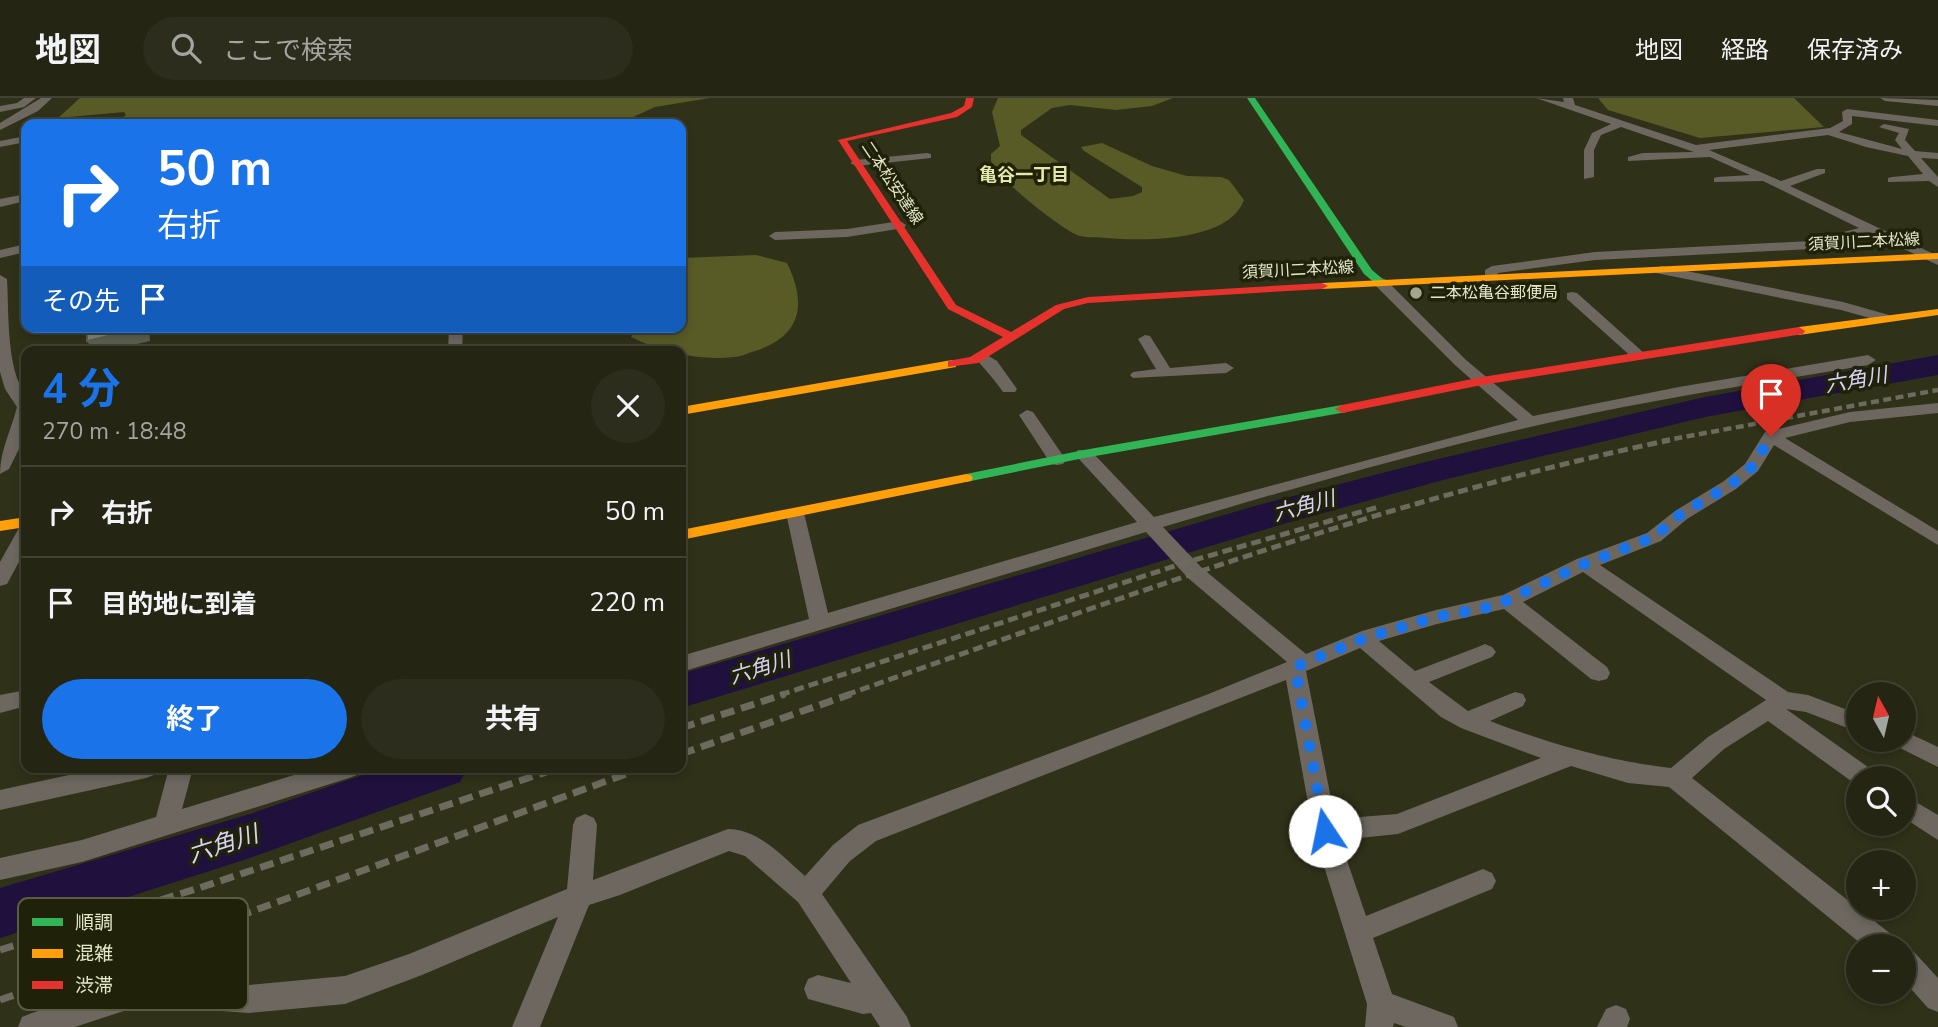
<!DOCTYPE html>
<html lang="ja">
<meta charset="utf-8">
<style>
:root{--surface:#242513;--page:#2c2d1c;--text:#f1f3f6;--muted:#a3a5a0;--line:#414233;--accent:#1a73e8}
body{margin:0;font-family:"Nunito Sans","Noto Sans JP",sans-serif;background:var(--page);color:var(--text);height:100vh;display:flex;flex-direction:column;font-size:26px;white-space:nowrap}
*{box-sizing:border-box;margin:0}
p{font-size:23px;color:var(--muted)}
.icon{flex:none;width:38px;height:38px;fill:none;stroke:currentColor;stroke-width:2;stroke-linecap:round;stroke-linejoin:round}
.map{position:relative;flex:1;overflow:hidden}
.details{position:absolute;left:21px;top:248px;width:665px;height:427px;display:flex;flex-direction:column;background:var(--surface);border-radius:14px;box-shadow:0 4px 10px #0003,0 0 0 2px var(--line)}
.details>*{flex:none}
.top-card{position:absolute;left:21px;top:21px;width:665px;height:214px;border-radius:14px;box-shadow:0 4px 10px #0003,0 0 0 2px var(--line);background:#1a73e8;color:#fff;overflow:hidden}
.needle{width:46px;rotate:352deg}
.fabs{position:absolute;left:1846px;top:584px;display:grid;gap:14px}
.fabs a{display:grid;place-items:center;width:70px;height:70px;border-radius:50%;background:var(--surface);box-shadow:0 4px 10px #0003,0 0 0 2px var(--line);font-size:35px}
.pin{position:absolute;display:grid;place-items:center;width:60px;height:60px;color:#fff;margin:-72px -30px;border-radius:50% 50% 50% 0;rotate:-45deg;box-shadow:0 0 7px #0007}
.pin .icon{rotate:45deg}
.me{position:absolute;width:77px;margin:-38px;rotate:349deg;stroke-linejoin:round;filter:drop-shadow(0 0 5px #0008)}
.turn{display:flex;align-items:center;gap:24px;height:147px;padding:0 21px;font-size:32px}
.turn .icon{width:91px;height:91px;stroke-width:2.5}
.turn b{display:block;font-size:49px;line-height:60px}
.then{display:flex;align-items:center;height:66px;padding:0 21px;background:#0003;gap:14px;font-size:26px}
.round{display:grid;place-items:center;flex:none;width:74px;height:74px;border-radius:37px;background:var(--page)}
.head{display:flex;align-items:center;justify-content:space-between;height:119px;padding:0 21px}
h1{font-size:42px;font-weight:700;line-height:52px;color:var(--accent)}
.primary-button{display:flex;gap:14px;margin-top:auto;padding:14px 21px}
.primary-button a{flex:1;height:80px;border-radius:42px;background:var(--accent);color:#fff;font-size:28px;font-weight:700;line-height:80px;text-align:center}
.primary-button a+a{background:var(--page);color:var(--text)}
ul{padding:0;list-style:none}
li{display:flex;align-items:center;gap:21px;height:91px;padding:0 21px;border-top:2px solid var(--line)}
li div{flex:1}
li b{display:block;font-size:26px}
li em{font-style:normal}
header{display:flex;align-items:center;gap:42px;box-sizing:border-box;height:98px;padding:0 35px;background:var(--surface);border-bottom:2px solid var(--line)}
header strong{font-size:33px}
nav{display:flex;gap:38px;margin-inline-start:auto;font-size:24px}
.search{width:490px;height:63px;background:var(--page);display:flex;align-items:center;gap:18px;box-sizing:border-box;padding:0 24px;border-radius:38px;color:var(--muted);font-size:26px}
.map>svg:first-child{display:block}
</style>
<header>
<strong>地図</strong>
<div class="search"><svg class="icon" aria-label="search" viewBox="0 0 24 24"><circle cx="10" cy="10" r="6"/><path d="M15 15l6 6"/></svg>ここで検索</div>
<nav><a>地図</a><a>経路</a><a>保存済み</a></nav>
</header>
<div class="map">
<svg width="1938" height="929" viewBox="0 0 1938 929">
<rect width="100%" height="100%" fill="#303119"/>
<!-- green -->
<g fill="#585b26">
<path d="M80,0H710L655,9L631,20L629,26H115L126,17L124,14L58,20Z"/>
<path d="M998,0H1173L1152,8L1116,12L1070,7L1052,10L1021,32V37L1110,101L1133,98L1142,94V89L1084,53L1081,49L1102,45L1152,68L1187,78L1221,79L1229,82L1244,102C1229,144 1144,143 1107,140C1098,139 1088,140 1080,138C1064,134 1005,85 995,71C991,66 991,63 991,56L1000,48L992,14Z"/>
<path d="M1598,0H1794L1824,29L1700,40L1608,12Z"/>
<path d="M756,157L787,165C807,206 802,238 755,253C748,255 741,259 734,259C700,263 661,254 631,239L637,229H681V160Z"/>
</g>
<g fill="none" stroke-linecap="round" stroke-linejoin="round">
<!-- river -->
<g fill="#20103e" fill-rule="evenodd">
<path d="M1938,257V277L1705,319L1443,382L1283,426L681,610V576L1255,408L1421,365L1705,299Z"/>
<path d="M383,670H467L460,684L250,760L0,840V790L250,716Z"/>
</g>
<!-- street -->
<g fill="#6d6760" fill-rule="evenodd">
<path d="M24,0H36L24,9L0,14V8L17,5Z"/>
<path d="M41,0H52L38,13L0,32V25Z"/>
<path d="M1536,0L1564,4L1563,0H1573L1575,7L1696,47L1830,30L1843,23L1842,14L1847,11L1938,22V28L1852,18V26L1839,34L1902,51L1895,42L1899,35L1879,29L1884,26L1909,31L1905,42L1915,53L1938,55V61L1921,60L1938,79V89L1929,83L1888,84V80L1892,79L1923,76L1908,58L1866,49L1828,37L1709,52L1781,83L1817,71H1825V75L1790,88L1938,158V167L1869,135L1811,151L1595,162L1498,175L1495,181H1485V172L1492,168L1595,154L1810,143L1859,130L1763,83L1714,84V80L1718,79L1750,77L1710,59L1628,63V59L1643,55L1694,54L1621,29L1601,37L1594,52V79L1584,81V52L1592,35L1611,26Z"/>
<path d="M1880,0L1938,2V8L1885,3Z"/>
<path d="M26,38V44L0,49V43Z"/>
<path d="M927,55L931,56V60L856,68L850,65L856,62Z"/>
<path d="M26,96V103L0,109V101Z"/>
<path d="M900,123L906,127L904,130L847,139L775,142L769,138L775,134L847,131Z"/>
<path d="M26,146V154L0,160V152Z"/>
<path d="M1661,168L1843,204L1889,217L1891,220L1884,224L1841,212L1656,175L1654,172Z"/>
<path d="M0,177L7,181C9,211 6,274 26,296V337L9,371L0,376C0,352 11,333 17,309L5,291L0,274Z"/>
<path d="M1380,180L1385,181L1466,262L1533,318L1679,289L1868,257L1876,262L1868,267C1755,286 1642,303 1530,329C1406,357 1284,393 1163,429L1202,470L1306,556L1362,533L1436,512L1503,497L1577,461L1647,435L1675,413L1724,383L1745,366L1765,334L1850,314L1938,305V315L1850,324L1785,340L1938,433V447L1774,347L1758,373L1736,391L1687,421L1661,443L1600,467L1788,594L1808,597L1858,616V634L1806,614L1786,611L1875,674L1879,681H1858V688L1768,623L1724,651L1692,680L1896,840L1899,849H1865L1669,689L1628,685L1571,668L1398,736L1340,742L1366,818L1483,771L1492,775L1496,783L1492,791L1373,840L1392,896L1454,919L1458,929H1406L1394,925L1393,929H1365L1367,906L1313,733L1286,582L876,743L850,763L822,796L907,919L911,929H880L871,915L863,916L808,901L804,891L808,881L818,877L851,885L798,804L745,758L729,753L620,797L589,807L540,929H512L558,819L422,877L345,906L249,915L142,907L75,929H18L22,919L32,915L142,879L249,887L345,878L409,856L567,791L573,727L576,720L585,716L594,720L597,727L593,782L728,731C759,731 783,759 805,778L833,747L858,727L1206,597L1287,564L1188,480L1146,434L681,574V558L809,521L786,415L789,411H801L804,415L828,515L1137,424L1078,360L1075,356L1078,352H1090L1154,419L1518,322L1456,268L1375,187V181ZM1583,474L1766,602L1708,639L1671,670C1608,663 1548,645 1490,623L1523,608L1526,602L1523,596L1515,594L1468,613L1429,584L1492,559L1496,554L1492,549L1485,546L1478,549L1415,573L1379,543L1437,526L1504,511L1591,581L1599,583L1607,581L1610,575L1607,569L1523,504ZM1360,550L1441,619L1461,630L1541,660L1397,716L1335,721L1306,573Z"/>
<path d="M1572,194L1577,195L1644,255L1647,258L1644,261H1634L1567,201V195Z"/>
<path d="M449,229H463L462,254H448Z"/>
<path d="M1145,237L1150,238L1170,270L1226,265L1234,270L1226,275L1133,280L1130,277L1133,274L1156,271L1138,241Z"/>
<path d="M982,254L997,263L1017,291L1015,294H1003C994,281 985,271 974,259Z"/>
<path d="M1027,312L1033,314L1066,362L1063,366L1057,367L1051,366L1019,317Z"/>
<path d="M26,428V451L7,486L0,488V464L19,430Z"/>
<path d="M26,592V608L0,615V597Z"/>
<path d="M1904,633L1938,649V669L1896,648L1893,642H1904Z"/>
<path d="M101,670H158L154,677L146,680L0,712V692Z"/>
<path d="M169,670H193L182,711L317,670H361L357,677L349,680L82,764L0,782V760L82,742L156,719Z"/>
<path d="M1904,697L1938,717V742L1904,720Z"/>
<path d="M1904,850L1914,854L1938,880V914L1928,910L1904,883Z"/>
<path d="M1616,907L1626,911L1630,921L1627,929H1597L1606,911Z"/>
</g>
<!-- fast -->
<g fill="#30b455" fill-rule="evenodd">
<path d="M1247,0H1255L1372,172L1384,182V186H1376L1364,176Z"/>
<path d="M1342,307L1347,308V314L1084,360L966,384L959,380L966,376L1084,352Z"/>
</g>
<!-- slow -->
<g fill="#ff9f0a" fill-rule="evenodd">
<path d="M1938,155V161L1322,191L1316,188L1322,185Z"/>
<path d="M1938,211V217L1799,237L1793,233L1799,229Z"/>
<path d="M952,262L956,263V269L681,317V309Z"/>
<path d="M966,376L971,377L973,380L971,383L681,442V432Z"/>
<path d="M26,419V429L0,433V423Z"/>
</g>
<!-- jam -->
<g fill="#e5322d" fill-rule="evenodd">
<path d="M966,0H974L972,9L957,19L847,43L956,207L1011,234L1056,207L1088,199L1322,185L1328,188L1322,191L1088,205L1064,211L978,265L948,269V263L970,259L1003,239L948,211L838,42L951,15L964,8Z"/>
<path d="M1799,229L1805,233L1803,236L1482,287L1342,315L1335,311L1342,307L1482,279Z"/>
</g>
<!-- rail-far2 -->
<path stroke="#6d6a5e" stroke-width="4.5" stroke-dasharray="8 4.5" stroke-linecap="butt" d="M1662,343L1938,292"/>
<!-- rail-far1 -->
<g stroke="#6d6a5e" stroke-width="5" stroke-dasharray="10 5" stroke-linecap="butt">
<path d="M780,597L1184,465L1378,409"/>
<path d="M846,597C1117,501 1389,401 1670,342"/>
</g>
<!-- rail -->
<g stroke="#6d6a5e" stroke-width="7" stroke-dasharray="14 7" stroke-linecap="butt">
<path d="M681,630L785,596"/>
<path d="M681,656L851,596"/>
<path d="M0,852L199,790L558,670"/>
<path d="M0,902L193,835L642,670"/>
</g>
</g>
<!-- shaded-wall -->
<path fill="#5b5f51" d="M142,229H149L150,243L103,254H94L87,243Z"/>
<!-- building -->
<g fill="#828874" stroke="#5b5f51" stroke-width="2">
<path d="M87,229H142V230L87,243Z"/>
<path d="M440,249L439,254H408Z"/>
</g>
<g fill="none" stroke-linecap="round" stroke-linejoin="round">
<!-- route -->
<path stroke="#1a73e8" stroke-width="12" stroke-dasharray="0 21.6" d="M1325,733L1295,569L1362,541L1436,519L1495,508L1584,466L1654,439L1681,416L1730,387L1752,369L1771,338"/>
</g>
<!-- markers -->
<circle fill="#a4a78b" stroke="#202109" stroke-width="2.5" cx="1416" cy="195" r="7"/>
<g text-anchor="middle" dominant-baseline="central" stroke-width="7" stroke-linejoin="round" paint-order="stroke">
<!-- far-street labels -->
<g font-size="16" fill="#e3e6c8" stroke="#202109">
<text transform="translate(892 85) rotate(56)">二本松安達線</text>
<text transform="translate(1864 144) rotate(-3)">須賀川二本松線</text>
<text transform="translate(1298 172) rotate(-3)">須賀川二本松線</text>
</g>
<!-- far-poi labels -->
<g font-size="16" fill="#e3e6c8" stroke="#202109" text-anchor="start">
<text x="1430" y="195">二本松亀谷郵便局</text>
</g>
<!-- far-neighbourhood labels -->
<g font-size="18" font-weight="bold" fill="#e3e8ab" stroke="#202109">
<text x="1024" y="77">亀谷一丁目</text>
</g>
<!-- water labels -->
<g font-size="21" font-style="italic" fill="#d7d2f6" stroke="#202109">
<text transform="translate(1856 282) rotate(-10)">六角川</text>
<text transform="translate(1304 408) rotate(-15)">六角川</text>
<text transform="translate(760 570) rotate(-17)">六角川</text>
</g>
<!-- near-water labels -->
<g font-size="24" font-style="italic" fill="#d7d2f6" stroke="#202109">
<text transform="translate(223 746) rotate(-18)">六角川</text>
</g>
</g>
<!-- legend -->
<rect x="18" y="800" width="230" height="112" rx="10" fill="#202109" stroke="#5a5c42" stroke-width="2"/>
<rect x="32" y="820" width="31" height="8" fill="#30b455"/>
<rect x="32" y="851" width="31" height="9" fill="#ff9f0a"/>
<rect x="32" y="883" width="31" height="8" fill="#e5322d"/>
<g font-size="19" fill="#e3e6c8">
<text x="75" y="831">順調</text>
<text x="75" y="862">混雑</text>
<text x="75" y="894">渋滞</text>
</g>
</svg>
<div class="fabs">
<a><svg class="needle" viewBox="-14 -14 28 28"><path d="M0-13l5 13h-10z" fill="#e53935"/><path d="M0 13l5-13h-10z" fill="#a3a5a0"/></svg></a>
<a><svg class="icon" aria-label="search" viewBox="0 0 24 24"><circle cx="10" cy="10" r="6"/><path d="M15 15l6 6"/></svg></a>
<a>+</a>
<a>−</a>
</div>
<div class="pin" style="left:1771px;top:338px;background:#d93025"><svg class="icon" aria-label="arrive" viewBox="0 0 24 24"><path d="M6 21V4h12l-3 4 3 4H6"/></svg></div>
<svg class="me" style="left:1325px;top:733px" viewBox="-20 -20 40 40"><circle r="19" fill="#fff"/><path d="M0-13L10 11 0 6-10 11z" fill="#1a73e8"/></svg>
<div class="top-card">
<div class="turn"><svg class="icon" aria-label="right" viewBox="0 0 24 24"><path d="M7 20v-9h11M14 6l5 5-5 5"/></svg><div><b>50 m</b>右折</div></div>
<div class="then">その先<svg class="icon" aria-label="arrive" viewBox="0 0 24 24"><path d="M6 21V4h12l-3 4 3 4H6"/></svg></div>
</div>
<section class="details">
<div class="head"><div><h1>4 分</h1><p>270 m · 18:48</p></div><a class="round"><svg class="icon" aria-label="close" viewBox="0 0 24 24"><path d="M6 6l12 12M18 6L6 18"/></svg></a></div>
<ul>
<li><svg class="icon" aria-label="right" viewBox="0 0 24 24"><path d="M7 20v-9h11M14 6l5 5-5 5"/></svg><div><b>右折</b></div><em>50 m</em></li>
<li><svg class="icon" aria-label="arrive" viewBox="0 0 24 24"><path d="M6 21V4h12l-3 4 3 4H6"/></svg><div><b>目的地に到着</b></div><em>220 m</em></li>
</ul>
<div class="primary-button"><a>終了</a><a>共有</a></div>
</section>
</div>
